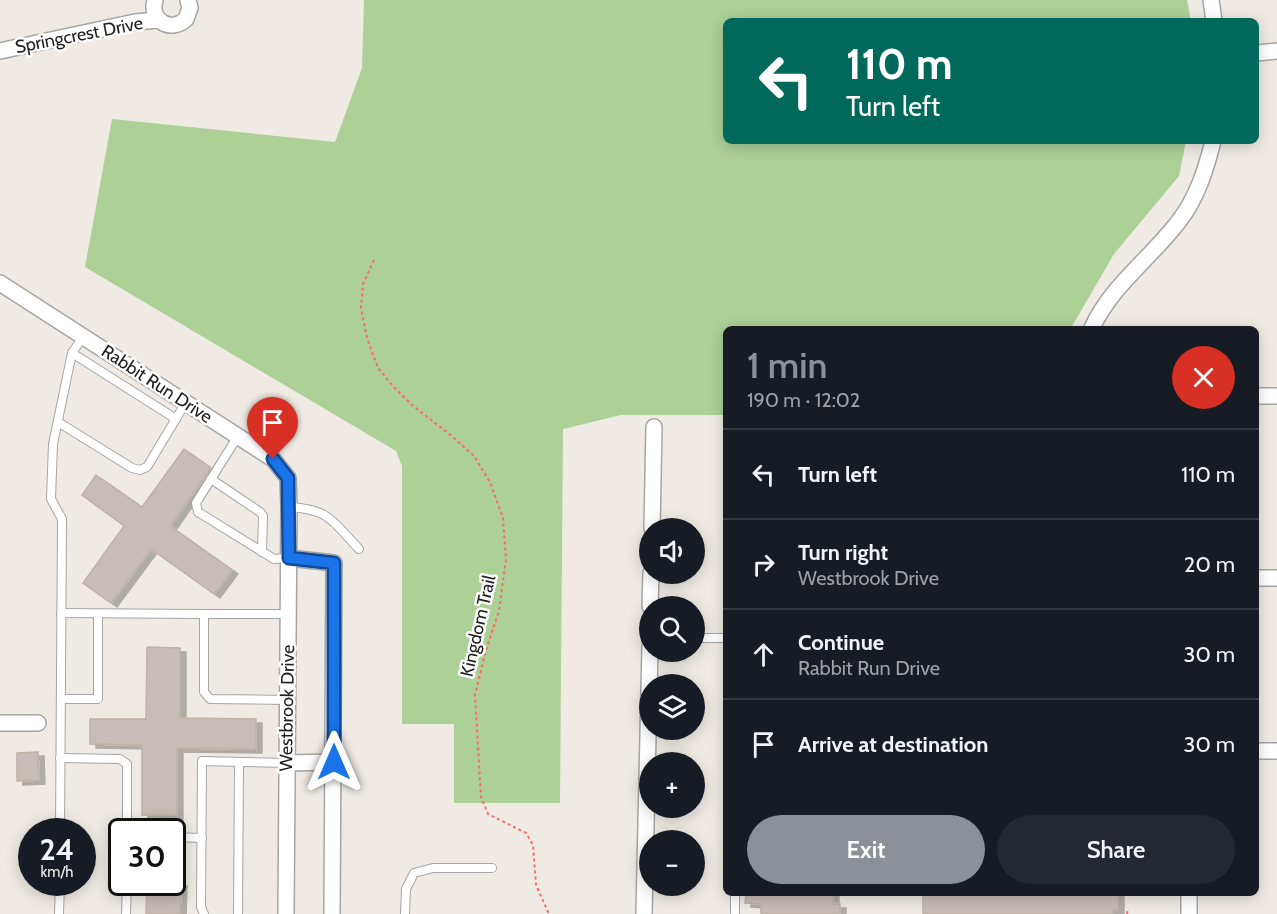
<!DOCTYPE html>
<meta charset="utf-8">
<style>
:root{--surface:#171b24;--page:#242831;--text:#f1f3f6;--muted:#9ea1a6;--line:#363941;--accent:#8c9099}
body{margin:0;font-family:Cabin,sans-serif;background:var(--page);color:var(--text);height:100vh;display:flex;flex-direction:column;font-size:22px;white-space:nowrap}
*{box-sizing:border-box;margin:0}
p{font-size:20px;color:var(--muted)}
.icon{flex:none;width:33px;height:33px;fill:none;stroke:currentColor;stroke-width:2;stroke-linecap:round;stroke-linejoin:round}
.map{position:relative;flex:1;overflow:hidden}
.side{position:absolute;left:723px;top:326px;width:536px;height:570px;display:flex;flex-direction:column;background:var(--surface);border-radius:9px;box-shadow:0 3px 15px #0003}
.side>*{flex:none}
.top-card{position:absolute;left:723px;top:18px;width:536px;height:126px;border-radius:9px;box-shadow:0 3px 15px #0003;background:#00695c;color:#fff;overflow:hidden}
.fabs{position:absolute;left:639px;top:518px;display:grid;gap:12px}
.fabs a{display:grid;place-items:center;width:66px;height:66px;border-radius:50%;background:var(--surface);box-shadow:0 3px 15px #0003;font-size:30px}
.speed{position:absolute;left:18px;top:818px;display:flex;gap:12px;font-size:30px;font-weight:700;text-align:center}
.speed>*{display:grid;place-content:center;width:78px;height:78px;border-radius:50%;background:var(--surface);box-shadow:0 3px 15px #0003;line-height:1}
.speed small{font-size:15px;font-weight:400}
.speed .limit{border:3px solid #111;border-radius:9px;background:#fff;color:#111}
.pin{position:absolute;display:grid;place-items:center;width:51px;height:51px;color:#fff;margin:-62px -26px;border-radius:50% 50% 50% 0;rotate:-45deg;box-shadow:0 0 6px #0007}
.pin .icon{rotate:45deg}
.me{position:absolute;width:66px;margin:-33px;rotate:0deg;stroke-linejoin:round;filter:drop-shadow(0 0 4px #0008)}
.turn{display:flex;align-items:center;gap:21px;height:126px;padding:0 24px;font-size:27px}
.turn .icon{width:78px;height:78px;stroke-width:2.5}
.turn b{display:block;font-size:42px;line-height:51px}
.round{display:grid;place-items:center;flex:none;width:63px;height:63px;border-radius:32px;background:var(--page)}
.summary{display:flex;align-items:center;justify-content:space-between;height:102px;padding:0 24px}
h1{font-size:36px;font-weight:600;line-height:45px;color:var(--accent)}
.primary-button{display:flex;gap:12px;margin-top:auto;padding:12px 24px}
.primary-button a{flex:1;height:69px;border-radius:36px;background:var(--accent);color:#fff;font-size:24px;font-weight:600;line-height:69px;text-align:center}
.primary-button a+a{background:var(--page);color:var(--text)}
ul{padding:0;list-style:none}
li{display:flex;align-items:center;gap:18px;height:90px;padding:0 24px;border-top:2px solid var(--line)}
li div{flex:1}
li b{display:block;font-size:22px}
li em{font-style:normal}
.map>svg:first-child{display:block}
</style>
<div class="map">
<svg width="1277" height="914" viewBox="0 0 1277 914">
<defs>
<filter id="shadow"><feDropShadow dx="6" dy="4" stdDeviation="0" flood-color="#0004"/></filter>
</defs>
<rect width="100%" height="100%" fill="#efebe4"/>
<!-- forest -->
<path fill="#add097" d="M364,0H1187L1191,21H726V141H1186L1179,176L1114,254L1071,328H726V415H621L563,429L560,803H454V724H402V466L396,451L85,267L112,119L335,142L362,68Z"/>
<!-- building -->
<g fill="#c7bcb7" stroke="#c1b0a6" stroke-width="1.5" filter="url(#shadow)">
<path d="M184,449L211,468L170,526L232,570L214,594L151,549L111,603L83,583L124,526L82,495L96,475L142,507Z"/>
<path d="M147,647L180,648V718L256,719V749L177,748V815H142V745L90,744V719H146Z"/>
<path d="M38,752L39,780L17,781V753Z"/>
<path d="M147,882H181L180,914H146Z"/>
<path d="M746,892H833V904H840V914H761V904L745,903Z"/>
<path d="M923,892H1118V910H1113V914H923Z"/>
</g>
<g fill="none" stroke-linecap="round" stroke-linejoin="round">
<defs>
<g id="lane">
<path d="M72,353L176,419"/>
<path d="M58,422L132,468L140,470L147,467L186,402"/>
<path d="M238,436L196,503L198,512L274,559L289,558"/>
<path d="M211,479L260,512L263,516L262,552"/>
<path d="M289,507C330,509 333,522 359,549"/>
<path d="M61,613L204,614"/>
<path d="M694,638H726"/>
<path d="M61,699H98V614"/>
<path d="M287,700L210,699L204,692V614H288"/>
<path d="M60,758L120,759L127,764V831"/>
<path d="M60,831L62,519L51,499L53,444L72,353L83,337"/>
<path d="M172,837L202,838"/>
<path d="M59,914L60,882"/>
<path d="M126,914L127,882"/>
<path d="M204,914L201,907L202,761L287,763"/>
<path d="M238,914L239,762"/>
<path d="M405,914L406,889L414,873L433,868H492"/>
<path d="M735,914V892"/>
</g>
<g id="street">
<path d="M155,0C149,21 171,33 186,19L190,8L188,0"/>
<path d="M1211,0L1214,21"/>
<path d="M0,51L135,22L158,20"/>
<path d="M1256,53L1277,51"/>
<path d="M0,283L273,459L288,478L289,507L286,914"/>
<path d="M1092,328C1111,286 1151,258 1179,221C1197,198 1206,169 1213,141"/>
<path d="M1256,396H1277"/>
<path d="M652,528L654,427"/>
<path d="M289,558L334,563L332,914"/>
<path d="M1256,578H1277"/>
<path d="M650,606L651,573"/>
<path d="M0,723H38"/>
<path d="M1256,751H1277"/>
<path d="M287,763L334,762"/>
<path d="M644,914L650,646"/>
<path d="M1189,914V892"/>
</g>
</defs>
<!-- lane casing -->
<use href="#lane" stroke="#a5a5a5" stroke-width="10"/>
<!-- street casing -->
<use href="#street" stroke="#a5a5a5" stroke-width="18"/>
<!-- path -->
<g stroke="#fe6a67" stroke-width="2" stroke-dasharray="3 3" stroke-linecap="butt">
<path d="M374,260L363,284L361,308L367,338L378,368L393,386L412,405L453,437L474,456L490,482L503,518L506,559L499,611L486,650L475,695L481,797L488,814L526,833L533,845L536,885L549,914"/>
<path d="M1127,914L1128,908"/>
</g>
<!-- lane -->
<use href="#lane" stroke="#fff" stroke-width="8"/>
<!-- street -->
<use href="#street" stroke="#fff" stroke-width="15"/>
</g>
<g fill="none" stroke-linecap="round" stroke-linejoin="round">
<defs>
<path id="route" d="M273,459L288,478L289,558L334,563V762"/>
</defs>
<!-- route casing -->
<use href="#route" stroke="#114b97" stroke-width="15"/>
<!-- route -->
<use href="#route" stroke="#1a73e8" stroke-width="10"/>
</g>
<g text-anchor="middle" dominant-baseline="central" stroke-width="5" stroke-linejoin="round" paint-order="stroke">
<!-- street labels -->
<g font-size="18" fill="#1e1e1e" stroke="#fff">
<text transform="translate(79 35) rotate(-11)">Springcrest Drive</text>
<text transform="translate(157 384) rotate(33)">Rabbit Run Drive</text>
<text transform="translate(478 626) rotate(-77)">Kingdom Trail</text>
<text transform="translate(287 708) rotate(-89)">Westbrook Drive</text>
</g>
</g>
</svg>
<div class="fabs">
<a><svg class="icon" aria-label="sound" viewBox="0 0 24 24"><path d="M4 9h4l5-4v14l-5-4H4zM17 9q2 3 0 6"/></svg></a>
<a><svg class="icon" aria-label="search" viewBox="0 0 24 24"><circle cx="10" cy="10" r="6"/><path d="M15 15l6 6"/></svg></a>
<a><svg class="icon" aria-label="layers" viewBox="0 0 24 24"><path d="M12 4l9 5-9 5-9-5zM3 14l9 5 9-5"/></svg></a>
<a>+</a>
<a>−</a>
</div>
<div class="speed"><div>24<small>km/h</small></div><div class="limit">30</div></div>
<div class="pin" style="left:273px;top:459px;background:#d93025"><svg class="icon" aria-label="arrive" viewBox="0 0 24 24"><path d="M6 21V4h12l-3 4 3 4H6"/></svg></div>
<svg class="me" style="left:334px;top:762px" viewBox="-20 -20 40 40"><path d="M0-17L14 15 0 8-14 15z" fill="#1a73e8" stroke="#fff" stroke-width="4"/></svg>
<div class="top-card">
<div class="turn"><svg class="icon" aria-label="left" viewBox="0 0 24 24"><path d="M17 20v-9H6M10 6l-5 5 5 5"/></svg><div><b>110 m</b>Turn left</div></div>
</div>
<section class="side">
<div class="summary"><div><h1>1 min</h1><p>190 m · 12:02</p></div><a class="round" style="background:#d93025;color:#fff"><svg class="icon" aria-label="close" viewBox="0 0 24 24"><path d="M6 6l12 12M18 6L6 18"/></svg></a></div>
<ul>
<li><svg class="icon" aria-label="left" viewBox="0 0 24 24"><path d="M17 20v-9H6M10 6l-5 5 5 5"/></svg><div><b>Turn left</b></div><em>110 m</em></li>
<li><svg class="icon" aria-label="right" viewBox="0 0 24 24"><path d="M7 20v-9h11M14 6l5 5-5 5"/></svg><div><b>Turn right</b><p>Westbrook Drive</p></div><em>20 m</em></li>
<li><svg class="icon" aria-label="ahead" viewBox="0 0 24 24"><path d="M12 20V5M6 11l6-6 6 6"/></svg><div><b>Continue</b><p>Rabbit Run Drive</p></div><em>30 m</em></li>
<li><svg class="icon" aria-label="arrive" viewBox="0 0 24 24"><path d="M6 21V4h12l-3 4 3 4H6"/></svg><div><b>Arrive at destination</b></div><em>30 m</em></li>
</ul>
<div class="primary-button"><a>Exit</a><a>Share</a></div>
</section>
</div>
